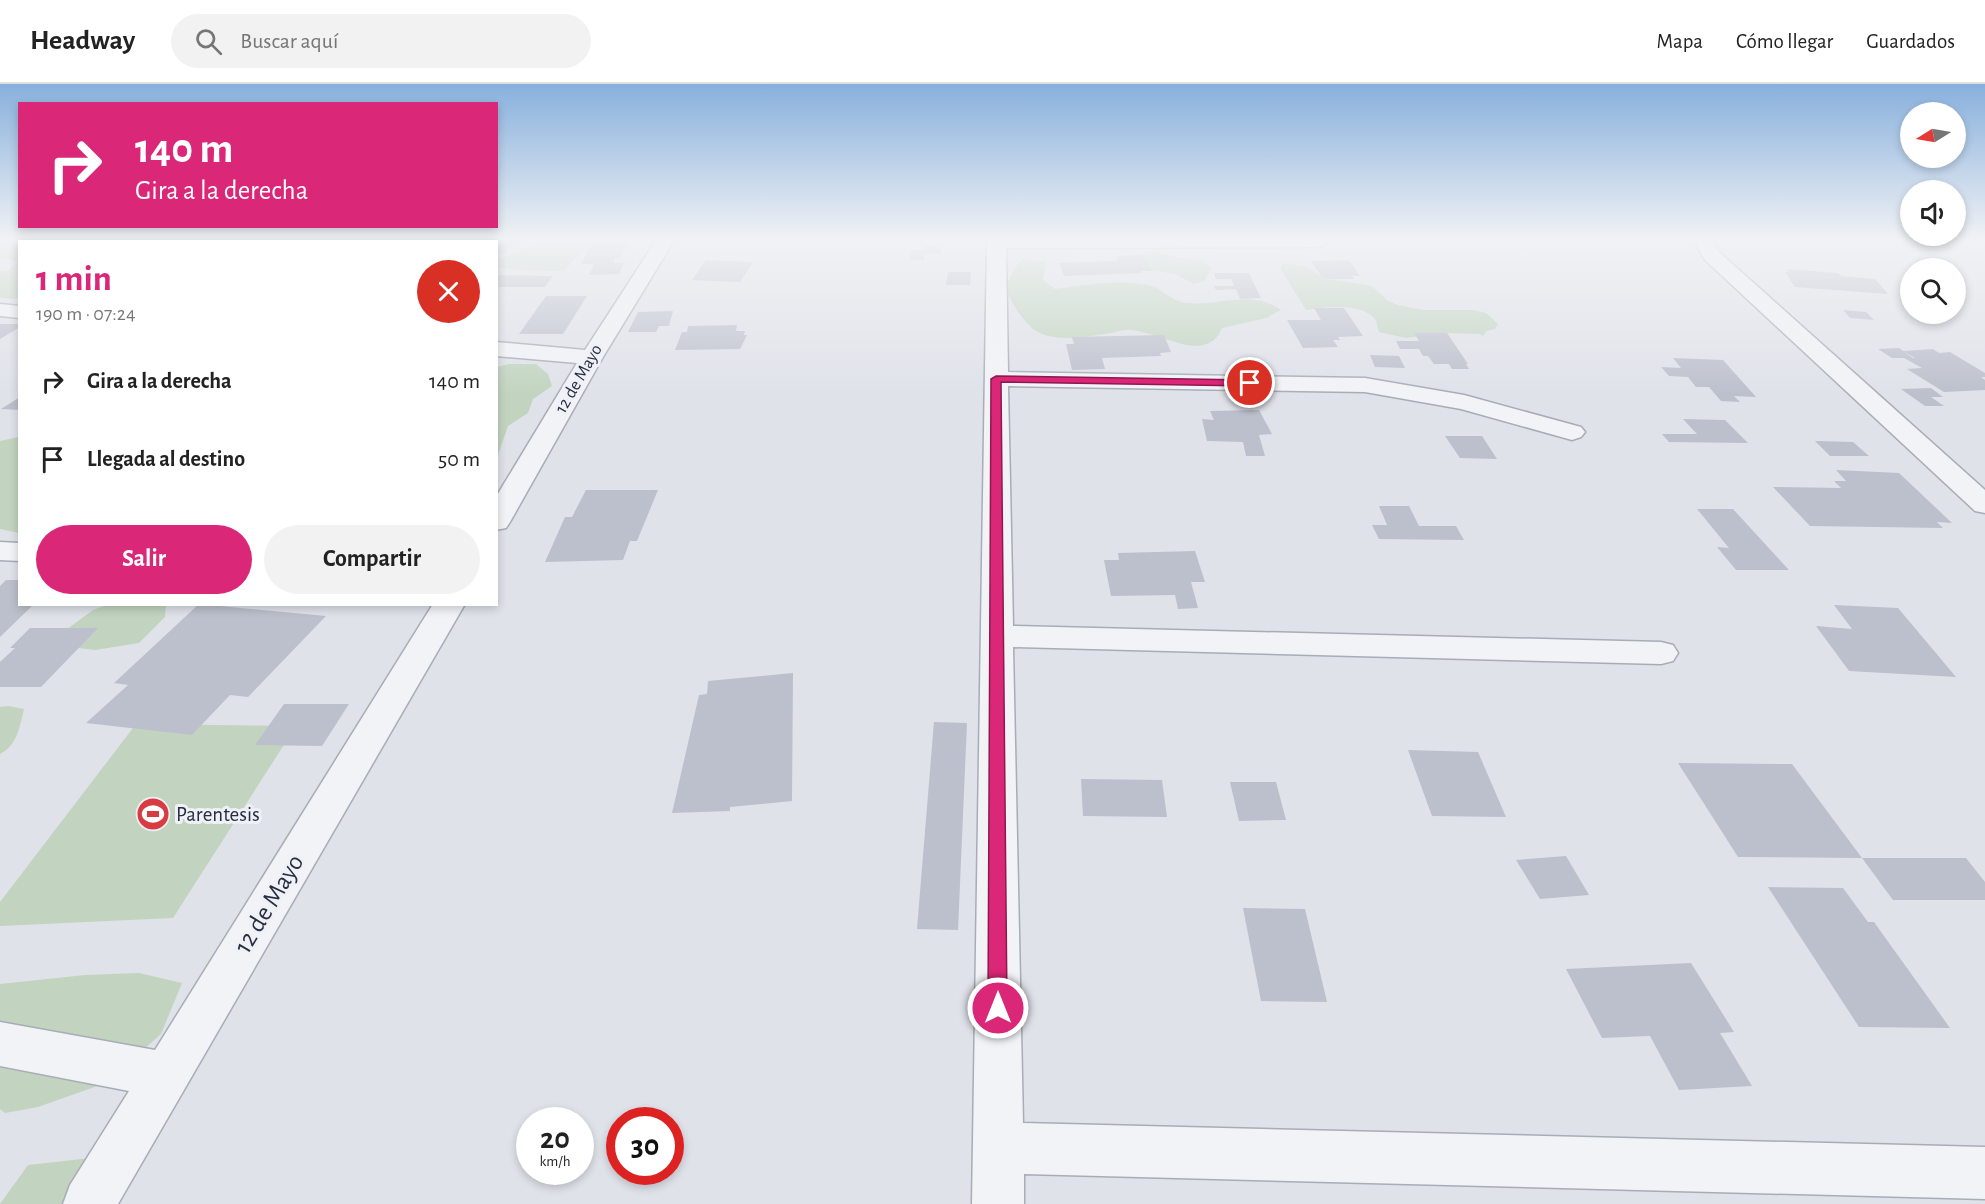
<!DOCTYPE html>
<html lang="es">
<meta charset="utf-8">
<style>
:root{--surface:#fff;--page:#f2f2f2;--text:#222;--muted:#767676;--line:#e0e0e0;--accent:#db2777}
body{margin:0;font-family:"Alegreya Sans",sans-serif;background:var(--page);color:var(--text);height:100vh;display:flex;flex-direction:column;font-size:22px;white-space:nowrap}
*{box-sizing:border-box;margin:0}
p{font-size:20px;color:var(--muted)}
.icon{flex:none;width:33px;height:33px;fill:none;stroke:currentColor;stroke-width:2;stroke-linecap:round;stroke-linejoin:round}
.map{position:relative;flex:1;overflow:hidden}
.side{position:absolute;left:18px;top:156px;width:480px;height:366px;display:flex;flex-direction:column;background:var(--surface);border-radius:0px;box-shadow:0 3px 9px #0003}
.side>*{flex:none}
.banner{position:absolute;left:18px;top:18px;width:480px;height:126px;border-radius:0px;box-shadow:0 3px 9px #0003;background:#db2777;color:#fff;overflow:hidden}
.needle{width:39px;rotate:259deg}
.controls{position:absolute;left:1900px;top:18px;display:grid;gap:12px}
.controls a{display:grid;place-items:center;width:66px;height:66px;border-radius:50%;background:var(--surface);box-shadow:0 3px 9px #0003;font-size:30px}
.speed{position:absolute;left:516px;top:1023px;display:flex;gap:12px;font-size:30px;font-weight:700;text-align:center}
.speed>*{display:grid;place-content:center;width:78px;height:78px;border-radius:50%;background:var(--surface);box-shadow:0 3px 9px #0003;line-height:1}
.speed small{font-size:15px;font-weight:400}
.speed .limit{border:9px solid #d22;background:#fff;color:#111}
.pin{position:absolute;display:grid;place-items:center;width:51px;height:51px;color:#fff;margin:-26px;border:3px solid #fff;border-radius:50%;box-shadow:0 2px 6px #0007}
.me{position:absolute;width:66px;margin:-33px;rotate:0deg;stroke-linejoin:round;filter:drop-shadow(0 0 4px #0008)}
.turn{display:flex;align-items:center;gap:21px;height:126px;padding:0 18px;font-size:27px}
.turn .icon{width:78px;height:78px;stroke-width:2.5}
.turn b{display:block;font-size:42px;line-height:51px}
.round{display:grid;place-items:center;flex:none;width:63px;height:63px;border-radius:32px;background:var(--page)}
.overview{display:flex;align-items:center;justify-content:space-between;height:102px;padding:0 18px}
h1{font-size:36px;font-weight:700;line-height:45px;color:var(--accent)}
.button{display:flex;gap:12px;margin-top:auto;padding:12px 18px}
.button a{flex:1;height:69px;border-radius:36px;background:var(--accent);color:#fff;font-size:24px;font-weight:700;line-height:69px;text-align:center}
.button a+a{background:var(--page);color:var(--text)}
ul{padding:0;list-style:none}
li{display:flex;align-items:center;gap:18px;height:78px;padding:0 18px}
li div{flex:1}
li b{display:block;font-size:22px}
li em{font-style:normal}
header{display:flex;align-items:center;gap:36px;box-sizing:border-box;height:84px;padding:0 30px;background:var(--surface);border-bottom:2px solid var(--line)}
header strong{font-size:28px}
nav{display:flex;gap:33px;margin-inline-start:auto;font-size:21px}
.search{width:420px;height:54px;background:var(--page);display:flex;align-items:center;gap:15px;box-sizing:border-box;padding:0 21px;border-radius:33px;color:var(--muted);font-size:22px}
.map>svg:first-child{display:block}
</style>
<header>
<strong>Headway</strong>
<div class="search"><svg class="icon" aria-label="search" viewBox="0 0 24 24"><circle cx="10" cy="10" r="6"/><path d="M15 15l6 6"/></svg>Buscar aquí</div>
<nav><a>Mapa</a><a>Cómo llegar</a><a>Guardados</a></nav>
</header>
<div class="map">
<svg width="1985" height="1120" viewBox="0 0 1985 1120">
<rect width="100%" height="100%" fill="#dfe2e9"/>
<!-- green -->
<g fill="#c2d4c0">
<path d="M0,155H24L15,160L19,164V214L10,215L0,213V187H7L18,178L0,173Z"/>
<path d="M549,155H637L629,157L618,156L580,169L564,187L519,186L497,183V175L535,163Z"/>
<path d="M1150,167L1180,174L1202,176L1212,184L1204,197L1194,200L1177,191L1145,184L1137,173L1141,169Z"/>
<path d="M1023,175L1046,178L1043,196L1055,205C1086,201 1117,195 1148,201C1160,203 1169,215 1181,218C1216,225 1249,203 1281,226L1266,234L1222,244C1218,253 1213,259 1203,261C1186,266 1152,248 1132,246C1123,245 1114,249 1105,250C1084,253 1051,259 1033,245C1022,236 1010,217 1005,204C1011,192 1013,184 1023,175Z"/>
<path d="M1283,179L1305,182L1326,195L1372,202L1388,217L1398,221L1423,226H1473L1486,229L1498,240L1495,245L1486,247L1483,252L1480,250L1442,249L1406,254L1379,248C1377,243 1377,238 1375,235C1361,218 1324,223 1306,226L1280,184Z"/>
<path d="M509,280H536L548,290L552,302L533,315L528,329L508,342L497,374V283Z"/>
<path d="M19,353H20L19,449L0,445V357Z"/>
<path d="M106,521H166L165,533L139,559L95,566L78,564L63,548L93,526Z"/>
<path d="M8,622L24,625C20,642 17,662 0,670V623Z"/>
<path d="M136,640L296,642L173,834L0,842V818Z"/>
<path d="M139,889L182,899L161,950L106,999L38,1023L5,1029L0,1025V900L85,891Z"/>
<path d="M91,1074L74,1120H0L28,1081Z"/>
</g>
<!-- building -->
<g fill="#bcc0cc">
<path d="M45,155H86L81,158H39Z"/>
<path d="M310,155H348L344,158H307Z"/>
<path d="M453,155H519L506,169H496V158H449Z"/>
<path d="M629,157L621,173H616L613,179H624L619,190L589,191L594,180H581L593,158Z"/>
<path d="M924,162H941V170H924V176H910V166H924Z"/>
<path d="M1143,171L1153,187H1141L1142,189L1064,192L1059,179L1115,177L1118,176L1116,172Z"/>
<path d="M706,176L753,178L740,198L692,196Z"/>
<path d="M1349,176L1360,192H1352L1354,195H1326L1321,192L1311,177Z"/>
<path d="M1787,185L1838,189L1841,192L1875,195L1888,210L1795,203L1785,188H1790Z"/>
<path d="M948,188H971L970,201H946Z"/>
<path d="M1214,189H1249L1261,214L1240,215L1236,205L1216,206L1214,202H1234L1231,195H1216Z"/>
<path d="M496,191L553,192L545,203H496L499,198H496Z"/>
<path d="M546,212H587L563,250H519Z"/>
<path d="M1314,224H1344L1363,252L1338,253L1340,256H1333L1338,263L1303,264L1287,236H1321Z"/>
<path d="M1843,226L1866,228L1874,236L1850,234Z"/>
<path d="M673,227L669,242H659L656,248H628L638,228Z"/>
<path d="M0,240H20V243L0,255Z"/>
<path d="M737,241L736,247H745L744,251H747L740,265L675,266L682,248H687L688,242Z"/>
<path d="M1414,249H1447L1468,280H1466L1469,285H1452L1449,280H1434L1428,272H1423L1419,265H1400L1396,257H1419Z"/>
<path d="M1164,251L1171,268L1160,269L1161,272L1102,274L1105,285L1072,286L1066,260H1074L1072,253Z"/>
<path d="M1899,264L1913,274H1915L1903,267L1933,265L1939,269L1950,268L1985,289V293H1981L1985,296V306L1944,308L1907,285L1922,284L1904,274H1892L1878,265Z"/>
<path d="M1370,271L1399,272L1405,284L1375,283Z"/>
<path d="M1673,274L1723,276L1756,313L1734,312L1740,318L1721,317L1709,303H1696L1688,293L1669,292L1661,283L1681,284Z"/>
<path d="M1931,304L1943,313H1931L1944,322H1925L1901,305Z"/>
<path d="M20,313V326L1,325Z"/>
<path d="M1259,326L1272,350L1259,351L1265,372H1246L1243,358L1207,357L1202,335L1214,336L1210,327Z"/>
<path d="M1683,335L1725,336L1748,359L1669,358L1662,350H1697Z"/>
<path d="M1445,352H1482L1497,375L1460,374Z"/>
<path d="M1815,357L1853,358L1869,372H1830Z"/>
<path d="M1836,386L1899,389L1952,439L1937,438L1943,444L1810,442L1773,403L1841,404L1834,397H1846Z"/>
<path d="M586,406H658L637,457H630L623,476L545,478L565,433H572Z"/>
<path d="M1379,422H1409L1419,442H1456L1464,456L1379,455L1372,441H1387Z"/>
<path d="M1697,425H1733L1789,486H1736L1717,463L1729,464Z"/>
<path d="M1195,467L1205,498H1191L1198,524L1178,525L1175,511L1111,512L1104,476H1119L1118,469Z"/>
<path d="M6,496H20V520H34L0,553V502Z"/>
<path d="M199,520L326,532L248,613L230,611L192,651L86,639L128,601L114,599Z"/>
<path d="M1834,521L1898,524L1956,593L1849,587L1816,542L1852,545Z"/>
<path d="M30,544H98L41,603H0V578L15,564H10Z"/>
<path d="M793,589L792,717L730,723V727L672,729L699,611L707,610L708,597Z"/>
<path d="M284,620H349L322,662L255,661Z"/>
<path d="M934,638L967,639L958,846L917,845Z"/>
<path d="M1408,666L1478,668L1506,733L1432,732Z"/>
<path d="M1678,679L1792,680L1862,774L1738,773Z"/>
<path d="M1081,695L1162,696L1167,733L1083,732Z"/>
<path d="M1230,698H1276L1286,736L1239,737Z"/>
<path d="M1566,772L1589,811L1540,815L1516,776Z"/>
<path d="M1862,774H1966L1985,798V816H1893Z"/>
<path d="M1768,803L1843,804L1868,838H1874L1950,944L1859,943Z"/>
<path d="M1243,824L1305,825L1327,918L1261,917Z"/>
<path d="M1691,879L1734,948L1720,949L1752,1002L1679,1006L1650,952L1602,954L1566,885Z"/>
</g>
<g fill="none" stroke-linecap="round" stroke-linejoin="round">
<defs>
<g id="minor">
<path d="M657,155H675L603,273L510,438L506,444L496,446V413L577,279L496,272V258L585,266Z"/>
<path d="M987,155H1325L1326,157L1324,161L1317,163L1006,164L1008,288L1365,294L1464,311L1581,343L1585,348L1581,353L1572,356L1461,325L1365,308L1008,302L1013,542L1661,558L1673,561L1678,569L1673,577L1661,580L1013,563L1023,1039L1985,1063V1115L1024,1090V1120H972Z"/>
<path d="M1693,155H1711L1719,168L1985,406V429L1975,427L1704,175Z"/>
<path d="M0,220L20,222V234L0,232Z"/>
<path d="M0,458L20,459V477L0,476Z"/>
<path d="M433,520H465L118,1120H63L70,1101L129,1007L0,982V938L155,966Z"/>
</g>
</defs>
<!-- minor casing -->
<use href="#minor" stroke="#a8acb7" stroke-width="3"/>
<!-- minor -->
<use href="#minor" fill="#f2f3f7" fill-rule="evenodd"/>
</g>
<!-- sky -->
<linearGradient id="sky" x2="0" y2="1"><stop stop-color="#88b0dd"/><stop offset="0.5" stop-color="#f1f2f5"/><stop offset="1" stop-color="#f1f2f5" stop-opacity="0"/></linearGradient>
<rect width="1985" height="311" fill="url(#sky)"/>
<!-- route -->
<path fill="#db2777" stroke="#8e194d" stroke-width="1.5" d="M996,292L1250,296L1255,299L1250,302L1001,298L1007,924L1004,931L998,933L991,931L988,924L991,295Z"/>
<!-- icons -->
<defs>
<symbol id="stadium-disc" viewBox="-11 -11 22 22"><circle r="9.5" fill="#d73c42" stroke="#eff1f7"/><path d="M0-5a6.5 5 0 1 0 0 10a6.5 5 0 1 0 0-10ZM-3.5-1.8h7v3.6h-7Z" fill="#fff"/></symbol>
</defs>
<g fill-rule="evenodd">
<use href="#stadium-disc" x="134" y="711" width="38" height="38"/>
</g>
<g text-anchor="middle" dominant-baseline="central" stroke-width="6" stroke-linejoin="round" paint-order="stroke">
<!-- far-street labels -->
<g font-size="18" fill="#272e41" stroke="#eff1f7">
<text transform="translate(579 295) rotate(-60)">12 de Mayo</text>
</g>
<!-- poi labels -->
<g font-size="21" fill="#272e41" stroke="#eff1f7" text-anchor="start">
<text x="176" y="730">Parentesis</text>
</g>
<!-- near-street labels -->
<g font-size="26" fill="#272e41" stroke="#eff1f7">
<text transform="translate(269 820) rotate(-59)">12 de Mayo</text>
</g>
</g>
</svg>
<div class="controls">
<a><svg class="needle" viewBox="-14 -14 28 28"><path d="M0-13l5 13h-10z" fill="#e53935"/><path d="M0 13l5-13h-10z" fill="#767676"/></svg></a>
<a><svg class="icon" aria-label="sound" viewBox="0 0 24 24"><path d="M4 9h4l5-4v14l-5-4H4zM17 9q2 3 0 6"/></svg></a>
<a><svg class="icon" aria-label="search" viewBox="0 0 24 24"><circle cx="10" cy="10" r="6"/><path d="M15 15l6 6"/></svg></a>
</div>
<div class="speed"><div>20<small>km/h</small></div><div class="limit">30</div></div>
<div class="pin" style="left:1250px;top:299px;background:#d93025"><svg class="icon" aria-label="arrive" viewBox="0 0 24 24"><path d="M6 21V4h12l-3 4 3 4H6"/></svg></div>
<svg class="me" style="left:998px;top:924px" viewBox="-20 -20 40 40"><circle r="17" fill="#db2777" stroke="#fff" stroke-width="3"/><path d="M0-11L8 9 0 5-8 9z" fill="#fff"/></svg>
<div class="banner">
<div class="turn"><svg class="icon" aria-label="right" viewBox="0 0 24 24"><path d="M7 20v-9h11M14 6l5 5-5 5"/></svg><div><b>140 m</b>Gira a la derecha</div></div>
</div>
<section class="side">
<div class="overview"><div><h1>1 min</h1><p>190 m · 07:24</p></div><a class="round" style="background:#d93025;color:#fff"><svg class="icon" aria-label="close" viewBox="0 0 24 24"><path d="M6 6l12 12M18 6L6 18"/></svg></a></div>
<ul>
<li><svg class="icon" aria-label="right" viewBox="0 0 24 24"><path d="M7 20v-9h11M14 6l5 5-5 5"/></svg><div><b>Gira a la derecha</b></div><em>140 m</em></li>
<li><svg class="icon" aria-label="arrive" viewBox="0 0 24 24"><path d="M6 21V4h12l-3 4 3 4H6"/></svg><div><b>Llegada al destino</b></div><em>50 m</em></li>
</ul>
<div class="button"><a>Salir</a><a>Compartir</a></div>
</section>
</div>
